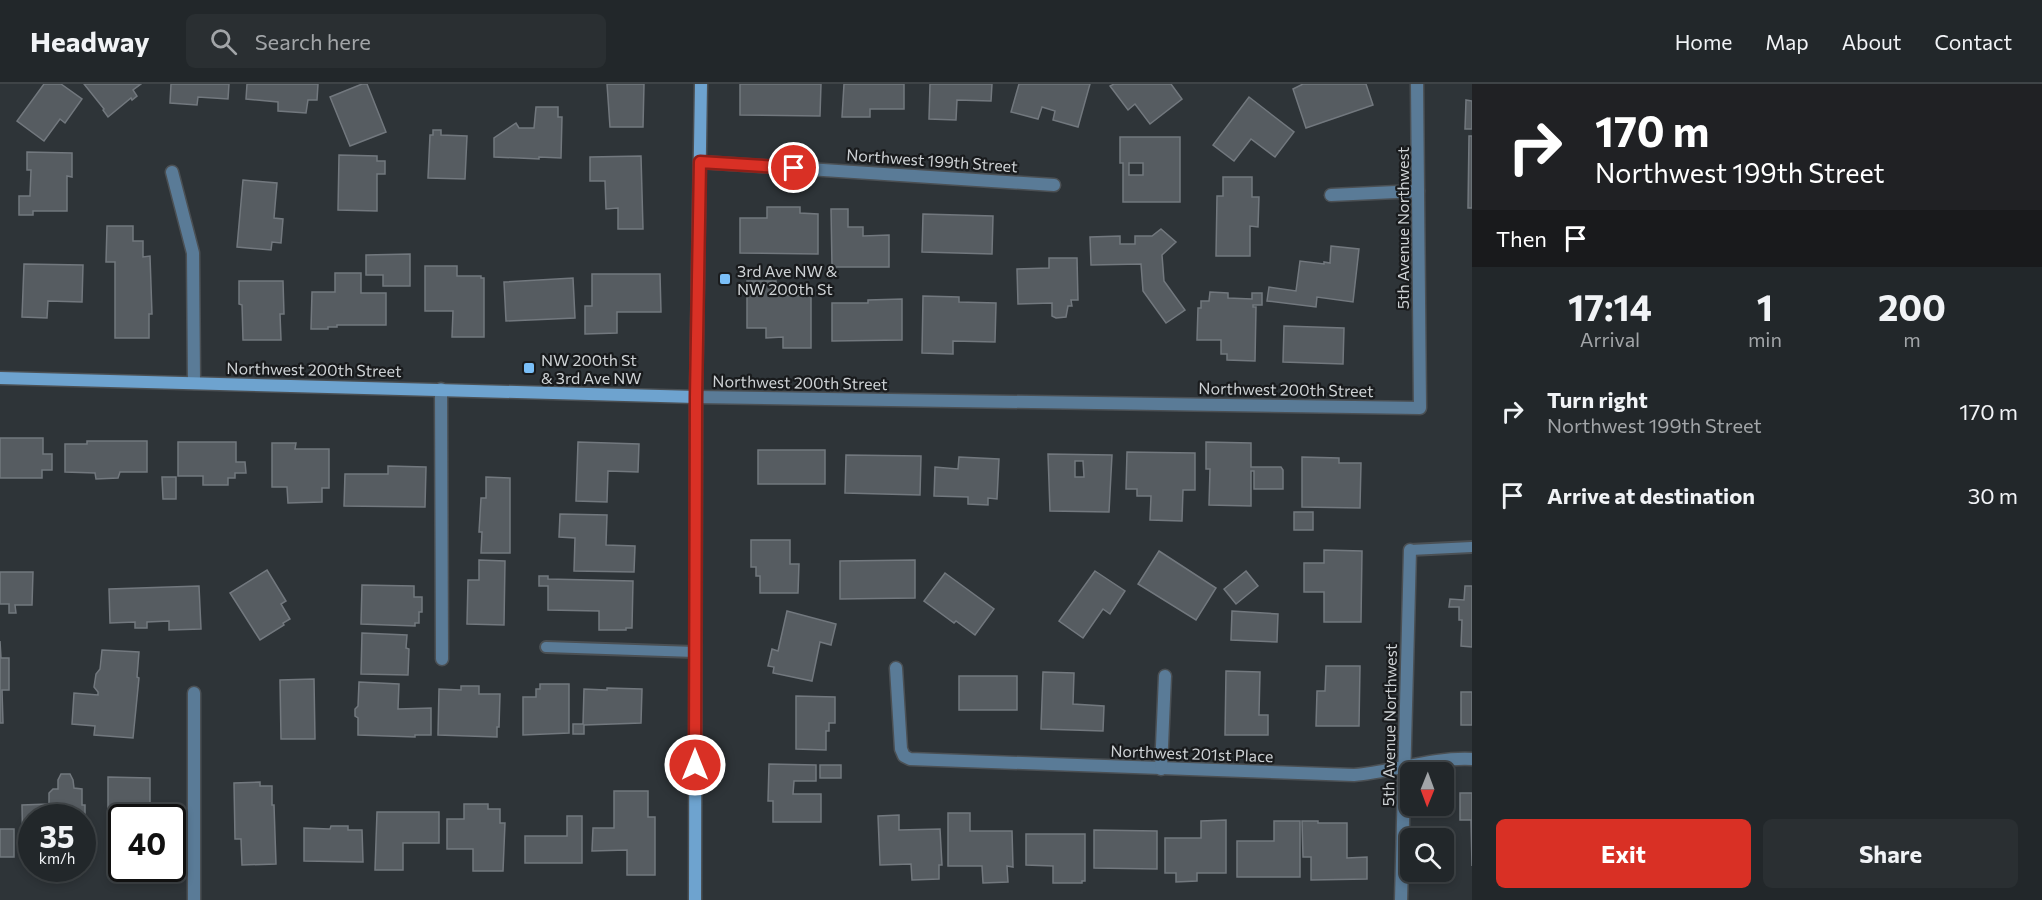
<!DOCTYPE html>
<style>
:root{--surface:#22272a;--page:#2a2f32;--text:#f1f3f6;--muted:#a2a5a8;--line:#3f4447;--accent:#d93025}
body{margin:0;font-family:Commissioner,sans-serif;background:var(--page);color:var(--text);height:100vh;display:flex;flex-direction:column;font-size:22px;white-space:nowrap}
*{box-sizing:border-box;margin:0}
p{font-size:20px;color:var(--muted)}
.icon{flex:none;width:33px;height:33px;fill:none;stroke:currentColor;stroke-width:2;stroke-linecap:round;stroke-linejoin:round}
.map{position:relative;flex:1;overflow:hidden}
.drawer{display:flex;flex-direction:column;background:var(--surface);width:570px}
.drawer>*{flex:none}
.top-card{background:#202124;color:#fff;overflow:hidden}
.needle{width:39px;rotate:181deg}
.controls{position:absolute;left:1400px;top:678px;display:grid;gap:12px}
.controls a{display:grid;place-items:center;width:54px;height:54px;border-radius:9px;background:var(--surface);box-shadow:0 3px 9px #0003,0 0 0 2px var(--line);font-size:30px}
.speed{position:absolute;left:18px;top:720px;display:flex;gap:12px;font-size:30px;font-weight:700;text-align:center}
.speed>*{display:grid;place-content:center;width:78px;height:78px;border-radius:50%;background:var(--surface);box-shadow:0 3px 9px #0003,0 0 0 2px var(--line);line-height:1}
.speed small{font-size:15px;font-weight:400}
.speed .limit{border:3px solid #111;border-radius:9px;background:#fff;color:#111}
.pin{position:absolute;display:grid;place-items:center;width:51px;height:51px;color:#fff;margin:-26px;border:3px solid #fff;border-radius:50%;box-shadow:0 2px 6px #0007}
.me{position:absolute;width:66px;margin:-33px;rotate:0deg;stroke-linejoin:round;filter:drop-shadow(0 0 4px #0008)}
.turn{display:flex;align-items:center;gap:21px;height:126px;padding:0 24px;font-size:27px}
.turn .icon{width:78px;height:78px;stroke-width:2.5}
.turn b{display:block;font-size:42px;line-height:51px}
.then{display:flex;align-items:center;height:57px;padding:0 24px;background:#0003;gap:12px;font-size:22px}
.eta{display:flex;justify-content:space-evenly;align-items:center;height:102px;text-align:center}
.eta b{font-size:36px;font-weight:700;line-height:42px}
.cta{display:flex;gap:12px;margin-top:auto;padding:12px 24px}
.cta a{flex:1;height:69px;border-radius:9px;background:var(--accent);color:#fff;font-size:24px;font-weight:700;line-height:69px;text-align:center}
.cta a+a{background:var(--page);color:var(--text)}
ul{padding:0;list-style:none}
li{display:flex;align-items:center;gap:18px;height:84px;padding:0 24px}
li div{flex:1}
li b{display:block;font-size:22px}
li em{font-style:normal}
header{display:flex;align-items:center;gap:36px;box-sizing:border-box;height:84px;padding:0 30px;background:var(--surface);border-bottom:2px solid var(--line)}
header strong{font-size:28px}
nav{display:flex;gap:33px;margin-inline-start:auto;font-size:21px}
.search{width:420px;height:54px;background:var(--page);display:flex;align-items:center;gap:15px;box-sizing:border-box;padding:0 21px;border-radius:9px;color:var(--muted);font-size:22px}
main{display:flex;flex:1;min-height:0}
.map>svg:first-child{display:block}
</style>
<header>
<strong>Headway</strong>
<div class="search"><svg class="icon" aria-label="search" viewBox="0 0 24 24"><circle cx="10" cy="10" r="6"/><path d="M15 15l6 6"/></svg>Search here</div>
<nav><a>Home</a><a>Map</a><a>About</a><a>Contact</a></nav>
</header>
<main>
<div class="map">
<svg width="1472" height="816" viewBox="0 0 1472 816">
<rect width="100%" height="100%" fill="#2e3438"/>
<!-- building -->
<g fill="#565c61" stroke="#72787e" stroke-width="1.5" fill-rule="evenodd">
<path d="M44,0H61L82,15L65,39L60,35L44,57L17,37Z"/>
<path d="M84,0H141L133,6L137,12L132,16L131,14L108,33L103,26L104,25Z"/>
<path d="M171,0H229L228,15L198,13L197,21L170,19Z"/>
<path d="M247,0H318L317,16H308L306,29L278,27V18L246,15Z"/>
<path d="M362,0H367L386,48L350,62L330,13Z"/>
<path d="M607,0H644L643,43H610Z"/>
<path d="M740,0H821L820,32L740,31Z"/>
<path d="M844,0H904V25H870V33H842Z"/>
<path d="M930,0H992L991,17L957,16L956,36L929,35Z"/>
<path d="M1019,0H1090L1078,43L1053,36L1055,27L1042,23L1038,35L1011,28Z"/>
<path d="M1114,0H1171L1182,15L1150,40L1135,20L1128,26L1110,2Z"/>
<path d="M1303,0H1366L1373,21L1306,44L1293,5Z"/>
<path d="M1249,13L1294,48L1275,73L1251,55L1234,77L1213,61Z"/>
<path d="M1466,16L1472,17V45H1465Z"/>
<path d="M536,23H558V33H562L561,74L539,73V75L494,73V54L516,39L519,44H534Z"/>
<path d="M433,46H441V51L467,52L465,95L428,94L430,51H433Z"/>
<path d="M1469,52H1472V124H1468Z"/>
<path d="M1120,53H1180V118H1123V79H1120ZM1129,79H1143V91H1129Z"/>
<path d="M27,68L72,69V93L67,92V127H33V131H19V112H30L31,86H27Z"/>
<path d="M339,71L377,72V77H385V90H377V127L338,126Z"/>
<path d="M641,72L643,145H618V124L606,125L605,97H590V73Z"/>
<path d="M1223,93H1252V113H1259L1258,143L1250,142V172H1216L1217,112H1223Z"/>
<path d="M243,96L277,99L274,134L283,135L281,159L272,158L271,166L237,163Z"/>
<path d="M767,123H800V129L818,130V170L740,169V134H767Z"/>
<path d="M831,125H848V143H863V152L889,151V183H832Z"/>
<path d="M923,130L993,132L992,170L922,168Z"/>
<path d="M107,142H133V157H143V173L150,172L152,230H149V254H115V178H106Z"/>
<path d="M1161,145L1176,158L1162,171L1164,197L1185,226L1166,239L1143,207L1141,180L1091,181L1090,153L1120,152V160H1135V152H1152Z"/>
<path d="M1331,162L1359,165L1353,218L1317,213L1316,223L1267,217L1269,203L1296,207L1300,177L1324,180V178L1330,179Z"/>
<path d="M410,170V202H383V191H366V171Z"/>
<path d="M1049,174H1077L1078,216H1071L1072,222H1068L1066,233L1056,234L1052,232V219L1018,220L1017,185L1049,184Z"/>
<path d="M24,180L83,181L82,218L48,217L47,234L22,233Z"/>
<path d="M425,182H457V192H481V194H484V253H452L453,227H425Z"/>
<path d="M335,189H361V209H386V241H337V243H328V245H311L312,208H335Z"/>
<path d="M592,190H660L661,228H617V249L585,250V222H592Z"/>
<path d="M573,194L575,234L506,237L504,198Z"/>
<path d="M239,197H283L284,230H280L281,256H243L242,221L239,220Z"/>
<path d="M747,197H776V211H811V264H783V253L766,254V244H747Z"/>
<path d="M1210,208L1228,209V214L1252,215V209H1262V221H1253V223H1256L1255,277L1227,276V270H1221V256H1197L1198,224H1201V217H1209Z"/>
<path d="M923,212L959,213V218L996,219L995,258L953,257V270L922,269Z"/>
<path d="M902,215V256L832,257V219H868V216Z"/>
<path d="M1284,242L1344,244L1343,280L1283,278Z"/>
<path d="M0,354H43V370H52V386H42V394H0Z"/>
<path d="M87,357H147V388H120L118,394L96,395L95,389L65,388V360H87Z"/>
<path d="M178,358H236V378H245L246,389H235V394H228V401H203V392H178Z"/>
<path d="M578,358L639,360L638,388L608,387L607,418L576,417Z"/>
<path d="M1206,358L1251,359V383H1281L1283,386V405H1254V387H1251V422L1209,421L1210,385H1206Z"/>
<path d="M272,359H296L295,365H329V404H322V418L288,419L287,403H272Z"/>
<rect x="758" y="366" width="67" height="34"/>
<path d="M1127,368L1195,369V406H1183L1182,437L1150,436L1151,412H1137V405H1126Z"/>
<path d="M1048,370L1112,371L1109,428L1050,427ZM1075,377H1083L1084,393H1075Z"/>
<path d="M846,371L921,372L920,411L845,409Z"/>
<path d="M959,373L999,375L997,415L988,414V421L968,420V413L934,412L935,383L958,385Z"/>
<path d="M1302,373L1339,374V379H1361L1360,424L1302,423Z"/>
<path d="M388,382L426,383L425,423L344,422L345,390H388Z"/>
<path d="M162,393H176V415H163Z"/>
<path d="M486,393L510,394V469H481L482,448H479L481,414H486Z"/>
<rect x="1294" y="428" width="19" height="18"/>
<path d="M560,430L607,431L606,461L635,462L634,488L574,487L575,454L559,453Z"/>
<path d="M751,456H790V480H799L798,509H760V492H756V483H751Z"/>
<path d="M1324,466L1362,467L1361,538H1324V508H1304V479H1324Z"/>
<path d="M1159,467L1216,504L1196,536L1138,500Z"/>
<path d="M479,476L505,477L504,541L467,540L468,496H479Z"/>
<path d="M915,476V514L840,515V477Z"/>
<path d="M267,486L286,517L281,520L290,535L283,539L284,541L260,556L230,509Z"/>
<path d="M1095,487L1125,507L1110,530L1103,525L1083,554L1059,537Z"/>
<path d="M1246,487L1258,502L1236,520L1224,505Z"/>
<path d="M0,488H33L32,521H15L16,529H9V520H0Z"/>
<path d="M945,489L994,525L975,551L956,537L954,539L924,517Z"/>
<path d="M539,492H548V495L633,497L632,544H626V546H599V527L548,526V502H539Z"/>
<path d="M362,501L414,502V513H422V528H419V539H415V542L361,540Z"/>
<path d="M199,502L201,545L169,546V537L147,538V544H135V538L110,539L109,505Z"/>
<path d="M1465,502H1472V563L1461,562L1462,536H1459V523H1449L1450,515L1464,516Z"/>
<path d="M787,527L836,540L831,561L820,558L812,597L773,589L774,583L768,582L772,565L778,567Z"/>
<path d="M1232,527L1278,530L1277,558L1231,556Z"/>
<path d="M362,549L407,551L406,564L409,565L408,591L361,590Z"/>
<path d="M0,557L1,574H9V606H2L3,639H0Z"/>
<path d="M102,566L139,568L137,593L139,594L133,654L94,651L95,642L72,640L74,609L98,611V608L94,603L96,590L100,585Z"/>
<path d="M1326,582H1360L1359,642H1316L1317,607H1325Z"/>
<path d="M1226,587L1260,588L1259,631H1268V651H1225Z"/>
<path d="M1043,588L1074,589L1073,620L1104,622L1103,647L1041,645Z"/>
<rect x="959" y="592" width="58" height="34"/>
<path d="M314,595L315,655H281L280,596Z"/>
<path d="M359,598L399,600L398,625L431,624V651H415V653L358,651V634L355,632V625L358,622Z"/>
<path d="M540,600H569V649L523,651V613H536V605H540Z"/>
<path d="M461,602H479V610H500L499,643H497V653L438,651L439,605L461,606Z"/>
<path d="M607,604L642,605L641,639L584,641V650H573V640H583L584,605L607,606Z"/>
<rect x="1461" y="608" width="11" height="33"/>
<path d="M796,612L835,613V639H829V647H826V666L796,665Z"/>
<path d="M769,680L816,681V697H794L793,710H821V738H773V717H768Z"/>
<rect x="820" y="681" width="21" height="13"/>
<path d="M61,690H70L73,696L74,704L82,705V721H85V752H82V734H32V777H23L22,721L49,720V709L53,705H58V696Z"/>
<path d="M108,693L150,694V734H122V779H108Z"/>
<path d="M260,698V702H272V721H274L276,780L242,781L241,755H235L234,699Z"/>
<path d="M614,707H648V733H655V791H627V766L592,767L593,744H614Z"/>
<path d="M1460,709H1472V782L1471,736H1460Z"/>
<path d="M464,720H488V725H500V739H505L503,787H473V765H447V735H464Z"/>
<path d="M377,728H439V759H403V786H375Z"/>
<path d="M948,729H970V747H1012L1013,783L1007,782L1008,798L983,799L982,782H948Z"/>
<path d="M899,731V746L940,745L942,781H939V795L912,796L911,780L880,781L878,732Z"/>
<path d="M567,732H582V779H525V752H567Z"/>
<path d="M1226,736V789H1197V797L1176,798V789H1165V754H1201V737Z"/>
<path d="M1274,737H1300V793H1237V757H1274Z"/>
<path d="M1302,737H1318V739H1347V774L1367,773V795L1311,796V773H1303Z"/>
<path d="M331,742H348V746H362L363,778L304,777V744L330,745Z"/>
<rect x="0" y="745" width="14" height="28"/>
<path d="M1094,746L1157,747V785L1094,784Z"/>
<path d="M1026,750H1085V797H1082V799H1053V782L1026,781Z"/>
</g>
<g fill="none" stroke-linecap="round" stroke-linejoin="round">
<defs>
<g id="lane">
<path d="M1410,466L1472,463"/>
<path d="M546,563L695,568"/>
</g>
<g id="street">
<path d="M700,78L1054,101"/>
<path d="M172,88L193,169L194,299"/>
<path d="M1331,111L1418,107"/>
<path d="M441,305L442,575"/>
<path d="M696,313L1420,324L1417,0"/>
<path d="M896,584L901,665L904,672L910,675L1354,691C1393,688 1432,673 1472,675"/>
<path d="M194,609V816"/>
<path d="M1161,685L1165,592"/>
<path d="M1401,816L1410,466"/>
</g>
<g id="secondary">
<path d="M0,294L696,313"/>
<path d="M695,816L696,313L701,0"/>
</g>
</defs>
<!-- lane casing -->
<use href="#lane" stroke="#4b5054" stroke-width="14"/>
<!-- street casing -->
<use href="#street" stroke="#4b5054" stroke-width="15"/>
<!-- secondary casing -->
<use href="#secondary" stroke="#4b5054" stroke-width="15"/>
<!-- lane -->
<use href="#lane" stroke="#5a7b97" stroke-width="10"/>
<!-- street -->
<use href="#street" stroke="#5a7b97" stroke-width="12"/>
<!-- secondary -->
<use href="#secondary" stroke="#6ea3cf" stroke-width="12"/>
</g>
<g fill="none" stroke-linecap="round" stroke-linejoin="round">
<defs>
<path id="route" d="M695,681L696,313L700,78L794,84"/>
</defs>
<!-- route casing -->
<use href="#route" stroke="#8d1f18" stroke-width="15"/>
<!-- route -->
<use href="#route" stroke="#d93025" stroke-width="10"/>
</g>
<!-- markers -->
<g fill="#7abff8" stroke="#191b1d" stroke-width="2">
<rect x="719" y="189" width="12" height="12" rx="3"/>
<rect x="523" y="278" width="12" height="12" rx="3"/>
</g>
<g text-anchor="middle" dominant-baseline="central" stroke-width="4.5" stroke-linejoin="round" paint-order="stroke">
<!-- street labels -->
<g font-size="16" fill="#ced2d5" stroke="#191b1d">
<text transform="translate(932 76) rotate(4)">Northwest 199th Street</text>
<text transform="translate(1402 144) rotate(-90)">5th Avenue Northwest</text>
<text transform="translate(314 285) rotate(1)">Northwest 200th Street</text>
<text transform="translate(800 298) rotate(1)">Northwest 200th Street</text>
<text transform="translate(1286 305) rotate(1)">Northwest 200th Street</text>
<text transform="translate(1389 641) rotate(-89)">5th Avenue Northwest</text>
<text transform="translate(1192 669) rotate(2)">Northwest 201st Place</text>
</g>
<!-- poi labels -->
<g font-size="16" fill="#ced2d5" stroke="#191b1d" text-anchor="start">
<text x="737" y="186">3rd Ave NW &amp;<tspan x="737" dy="18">NW 200th St</tspan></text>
<text x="541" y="275">NW 200th St<tspan x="541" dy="18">&amp; 3rd Ave NW</tspan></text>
</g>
</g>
</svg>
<div class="controls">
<a><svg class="needle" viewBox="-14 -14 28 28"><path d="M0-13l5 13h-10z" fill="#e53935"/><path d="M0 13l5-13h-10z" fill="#a2a5a8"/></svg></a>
<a><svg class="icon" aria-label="search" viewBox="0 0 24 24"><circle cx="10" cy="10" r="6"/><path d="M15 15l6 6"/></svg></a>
</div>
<div class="speed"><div>35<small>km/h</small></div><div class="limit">40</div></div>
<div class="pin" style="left:794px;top:84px;background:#d93025"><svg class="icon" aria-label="arrive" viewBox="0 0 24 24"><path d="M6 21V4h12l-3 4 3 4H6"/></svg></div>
<svg class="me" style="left:695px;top:681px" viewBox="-20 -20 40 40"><circle r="17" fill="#d93025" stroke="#fff" stroke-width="3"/><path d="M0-11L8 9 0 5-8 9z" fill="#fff"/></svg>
</div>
<section class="drawer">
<div class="top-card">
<div class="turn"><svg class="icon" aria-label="right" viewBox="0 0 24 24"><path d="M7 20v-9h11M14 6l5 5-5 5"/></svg><div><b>170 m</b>Northwest 199th Street</div></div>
<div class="then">Then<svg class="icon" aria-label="arrive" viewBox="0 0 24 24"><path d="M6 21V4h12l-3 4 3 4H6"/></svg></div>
</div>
<div class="eta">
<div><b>17:14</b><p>Arrival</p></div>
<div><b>1</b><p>min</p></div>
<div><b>200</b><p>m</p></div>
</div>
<ul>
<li><svg class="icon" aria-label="right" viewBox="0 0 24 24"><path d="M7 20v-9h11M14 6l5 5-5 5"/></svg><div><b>Turn right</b><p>Northwest 199th Street</p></div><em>170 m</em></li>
<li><svg class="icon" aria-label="arrive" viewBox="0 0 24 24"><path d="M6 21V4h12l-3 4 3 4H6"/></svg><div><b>Arrive at destination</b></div><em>30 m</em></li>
</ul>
<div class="cta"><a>Exit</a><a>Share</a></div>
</section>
</main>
